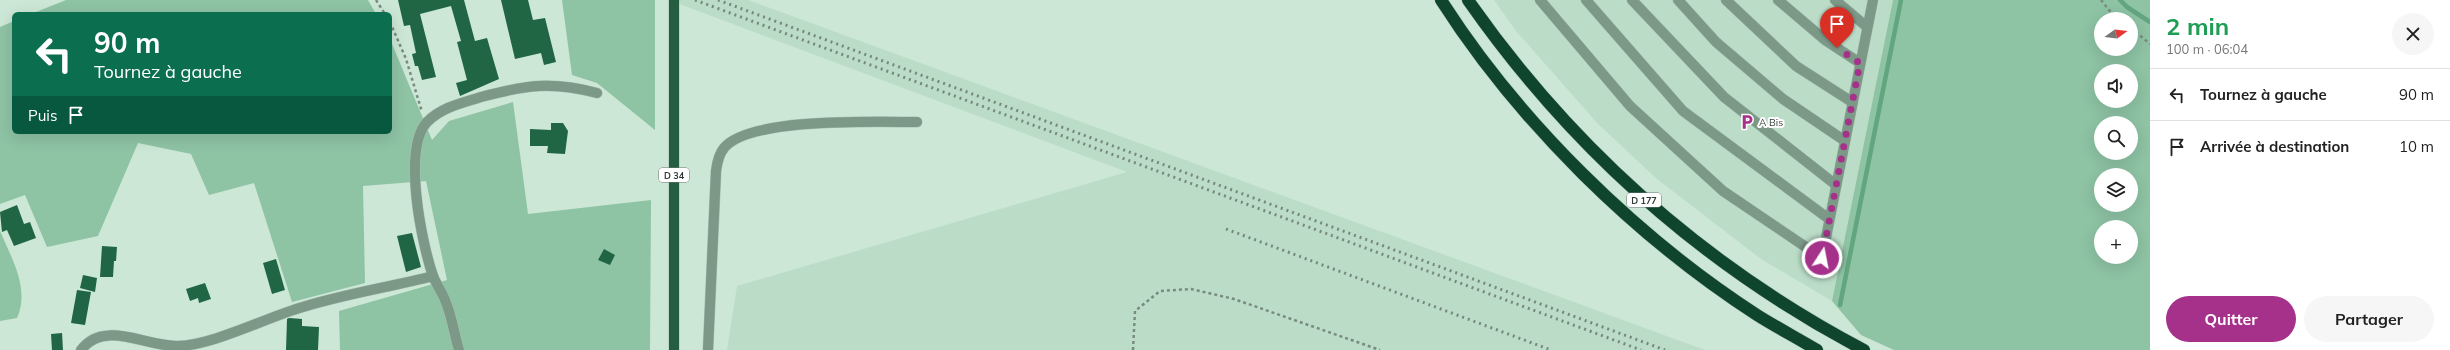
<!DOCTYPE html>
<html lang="fr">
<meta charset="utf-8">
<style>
:root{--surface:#fff;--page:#f6f6f6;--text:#222;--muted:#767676;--line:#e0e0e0;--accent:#a5318b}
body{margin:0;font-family:Mulish,sans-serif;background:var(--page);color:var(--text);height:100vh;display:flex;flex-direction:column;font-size:15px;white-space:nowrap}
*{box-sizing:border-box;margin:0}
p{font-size:13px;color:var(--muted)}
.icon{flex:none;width:22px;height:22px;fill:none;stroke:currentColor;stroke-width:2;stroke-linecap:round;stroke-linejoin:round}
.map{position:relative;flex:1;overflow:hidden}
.panel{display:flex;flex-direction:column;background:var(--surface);width:300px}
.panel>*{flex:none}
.banner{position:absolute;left:12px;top:12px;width:380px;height:122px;border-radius:6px;box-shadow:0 4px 16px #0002;background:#0b6e4f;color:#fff;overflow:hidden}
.needle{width:26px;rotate:75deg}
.tools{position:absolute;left:2094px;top:12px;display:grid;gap:8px}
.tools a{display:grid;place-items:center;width:44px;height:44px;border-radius:50%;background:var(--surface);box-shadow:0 4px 16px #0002;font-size:20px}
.pin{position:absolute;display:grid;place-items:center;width:34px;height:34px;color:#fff;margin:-41px -17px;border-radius:50% 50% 50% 0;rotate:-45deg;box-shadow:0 0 4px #0007}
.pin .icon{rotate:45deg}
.me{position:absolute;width:44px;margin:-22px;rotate:11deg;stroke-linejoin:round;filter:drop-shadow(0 0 3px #0008)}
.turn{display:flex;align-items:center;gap:14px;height:84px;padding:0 16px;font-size:18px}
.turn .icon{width:52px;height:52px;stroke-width:2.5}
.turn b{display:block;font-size:28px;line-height:34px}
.then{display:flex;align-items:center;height:38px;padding:0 16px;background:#0003;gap:8px;font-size:15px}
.round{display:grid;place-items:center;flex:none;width:42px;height:42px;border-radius:21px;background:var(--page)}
.overview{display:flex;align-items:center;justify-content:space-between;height:68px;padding:0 16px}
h1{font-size:24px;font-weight:700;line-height:30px;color:#1e9e55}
.action{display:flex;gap:8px;margin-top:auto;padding:8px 16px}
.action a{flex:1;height:46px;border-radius:24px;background:var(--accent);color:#fff;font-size:16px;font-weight:700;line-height:46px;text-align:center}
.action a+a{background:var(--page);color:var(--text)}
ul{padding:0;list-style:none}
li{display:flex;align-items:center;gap:12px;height:52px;padding:0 16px;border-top:1px solid var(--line)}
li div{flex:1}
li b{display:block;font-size:15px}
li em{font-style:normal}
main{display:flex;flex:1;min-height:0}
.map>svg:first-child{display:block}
</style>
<main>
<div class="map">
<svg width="2150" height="350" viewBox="0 0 2150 350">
<rect width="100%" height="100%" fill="#cce7d6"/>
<!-- built -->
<g fill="#bbddc8">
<path d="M669,0H748L1705,350H727L737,286L1127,172Z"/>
<path d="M1494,0H1893L1832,301L1761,259L1657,179L1598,124L1516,31Z"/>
</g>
<!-- green -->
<g fill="#8ec3a4" fill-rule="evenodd">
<path d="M66,0H368L376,14H31Z"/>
<path d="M562,0H655V130L597,83L572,75Z"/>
<path d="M1893,0H2150V350H1894L1861,335L1832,301ZM2101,19H2131V49H2101ZM2101,71H2131V101H2101ZM2101,123H2131V153H2101ZM2101,175H2131V205H2101ZM2101,227H2131V257H2101Z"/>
<path d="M14,21V132H390V39L432,140L449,121L513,102L528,214L651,200L650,350H340L339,311L447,280L426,181L363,186L365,283L292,302L254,183L209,195L191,154L138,143L98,236L47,247L25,195L0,204V27Z"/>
<path d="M0,231C12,259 30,289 17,318L0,321Z"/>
</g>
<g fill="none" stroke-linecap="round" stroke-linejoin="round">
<!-- stream -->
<g stroke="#62a680" stroke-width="4.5">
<path d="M2120,0L2127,7L2150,22"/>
<path d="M1840,305L1901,0"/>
</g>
</g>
<!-- building -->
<g fill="#206644">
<path d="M398,0H464L475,41L487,38L499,79L460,96L456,83L467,80L457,42L461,41L451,6L420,14L436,77L422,80L418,66H415L412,54L416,53L410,25L404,26Z"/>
<path d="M501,0H528L533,20L545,18L556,62L544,65L541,53L515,59Z"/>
<path d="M551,123H563L568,131L565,154L547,153L548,146H530V129L551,130Z"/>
<path d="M17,205L24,224L30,222L36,238L14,246L7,230L2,232L0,212Z"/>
<path d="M412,233L421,267L406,272L397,236Z"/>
<path d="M102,246L117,247L116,261H114L113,277H100Z"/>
<path d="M604,249L615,255L610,265L598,260Z"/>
<path d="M276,259L285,290L272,294L263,263Z"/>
<path d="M83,275L97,278L95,292L80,288Z"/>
<path d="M205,283L211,299L199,303L198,298L190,301L186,289Z"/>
<path d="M77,290L91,292L85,325L71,323Z"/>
<path d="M289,318L302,319V326L319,327L318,350H286L287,319Z"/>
<path d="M62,333L63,350H52L51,334Z"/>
</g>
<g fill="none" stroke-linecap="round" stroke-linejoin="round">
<defs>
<g id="minor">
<path d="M1540,0L1630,106L1723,191L1822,258L1873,0"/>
<path d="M1586,0L1683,111L1829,219"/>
<path d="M1632,0L1724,97L1836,185"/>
<path d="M1678,0L1716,42L1783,99L1845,141"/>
<path d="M1726,0L1796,66L1852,102"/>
<path d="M1778,0L1825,40L1860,63"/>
<path d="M1835,0L1867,27"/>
<path d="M81,350C104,319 146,347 178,346C214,345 267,317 303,307C345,294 390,287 433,276"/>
<path d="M459,350C454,334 452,316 445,300C442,292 436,284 433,276C422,244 402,149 427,122C442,107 462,103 481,97C526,85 551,81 597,93"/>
<path d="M708,350L716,171C717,163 719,154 724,148C749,117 877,122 917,122"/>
</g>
<path id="major" d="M674,0V350"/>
<g id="highway">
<path d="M1441,0C1519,122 1635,236 1757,315C1776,327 1797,338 1817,350"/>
<path d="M1468,0C1572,149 1703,265 1864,350"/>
</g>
</defs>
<!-- minor casing -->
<use href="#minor" stroke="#aac1b3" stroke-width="11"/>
<!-- major casing -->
<use href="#major" stroke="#aac1b3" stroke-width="11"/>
<!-- highway casing -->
<use href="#highway" stroke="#aac1b3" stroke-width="13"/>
<!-- path -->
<g stroke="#798b80" stroke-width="2.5" stroke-dasharray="3 3" stroke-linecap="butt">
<path d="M376,0L385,14"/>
<path d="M2101,0L2109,10L2119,19"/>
<path d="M390,22L406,59L422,112"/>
<path d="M2131,28L2150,44"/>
<path d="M1133,350L1135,311L1160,291L1191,289L1234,299L1380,350"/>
</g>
<!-- minor -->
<use href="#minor" stroke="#7c9887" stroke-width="10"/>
<!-- major -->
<use href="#major" stroke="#255d40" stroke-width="10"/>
<!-- highway -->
<use href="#highway" stroke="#0e452c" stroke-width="12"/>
<!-- rail -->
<g stroke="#77897e" stroke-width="3" stroke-dasharray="2 4" stroke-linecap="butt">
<path d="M695,0L1641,350"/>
<path d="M718,0L1665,350"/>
<path d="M1226,229L1551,350"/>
</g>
</g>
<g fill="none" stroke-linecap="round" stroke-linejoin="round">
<!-- route -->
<path stroke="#a5318b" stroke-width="7" stroke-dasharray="0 12.6" d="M1822,258L1860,63L1837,48"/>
</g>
<!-- icons -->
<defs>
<symbol id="parking-bare" viewBox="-9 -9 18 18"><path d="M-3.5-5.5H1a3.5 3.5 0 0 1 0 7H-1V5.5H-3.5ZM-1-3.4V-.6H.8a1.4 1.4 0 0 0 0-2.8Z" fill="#a5318b" stroke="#fff" stroke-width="2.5" paint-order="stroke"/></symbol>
</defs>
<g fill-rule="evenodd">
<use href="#parking-bare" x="1736" y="111" width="22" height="22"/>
</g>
<g text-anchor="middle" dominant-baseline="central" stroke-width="4" stroke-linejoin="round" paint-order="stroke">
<!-- shield labels -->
<g fill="#fff" stroke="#6e7672" stroke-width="1">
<rect x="659" y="168" width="30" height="14" rx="3"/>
<rect x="1627" y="193" width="34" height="14" rx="3"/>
</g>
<g font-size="9" font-weight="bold" fill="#303b35">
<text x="674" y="175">D 34</text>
<text x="1644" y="200">D 177</text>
</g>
<!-- poi labels -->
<g font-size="10" fill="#303b35" stroke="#fff" text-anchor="start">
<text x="1759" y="122">A Bis</text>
</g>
</g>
</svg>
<div class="tools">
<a><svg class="needle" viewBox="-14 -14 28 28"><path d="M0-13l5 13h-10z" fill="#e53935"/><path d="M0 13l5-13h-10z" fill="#767676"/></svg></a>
<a><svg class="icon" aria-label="sound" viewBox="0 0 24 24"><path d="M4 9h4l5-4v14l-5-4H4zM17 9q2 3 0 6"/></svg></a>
<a><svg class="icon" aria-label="search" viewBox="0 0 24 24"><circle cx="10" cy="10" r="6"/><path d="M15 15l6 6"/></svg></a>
<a><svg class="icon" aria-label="layers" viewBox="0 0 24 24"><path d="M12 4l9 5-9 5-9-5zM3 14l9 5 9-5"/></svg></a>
<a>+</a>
</div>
<div class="pin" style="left:1837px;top:48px;background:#d93025"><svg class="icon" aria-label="arrive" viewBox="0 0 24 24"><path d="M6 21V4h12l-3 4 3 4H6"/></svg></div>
<svg class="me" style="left:1822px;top:258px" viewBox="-20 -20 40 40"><circle r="17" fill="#a5318b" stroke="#fff" stroke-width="3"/><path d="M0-11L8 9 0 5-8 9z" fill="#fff"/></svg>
<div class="banner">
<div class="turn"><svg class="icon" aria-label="left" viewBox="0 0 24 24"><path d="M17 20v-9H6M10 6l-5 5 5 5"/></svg><div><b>90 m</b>Tournez à gauche</div></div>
<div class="then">Puis<svg class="icon" aria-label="arrive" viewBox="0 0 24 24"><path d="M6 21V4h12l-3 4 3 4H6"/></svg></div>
</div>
</div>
<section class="panel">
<div class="overview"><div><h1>2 min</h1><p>100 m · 06:04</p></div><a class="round"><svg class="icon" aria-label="close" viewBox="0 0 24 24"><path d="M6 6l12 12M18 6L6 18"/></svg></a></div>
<ul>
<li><svg class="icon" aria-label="left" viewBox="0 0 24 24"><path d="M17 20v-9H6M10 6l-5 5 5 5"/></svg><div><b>Tournez à gauche</b></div><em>90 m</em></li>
<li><svg class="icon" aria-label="arrive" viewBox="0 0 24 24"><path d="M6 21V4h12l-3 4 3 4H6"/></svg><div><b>Arrivée à destination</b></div><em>10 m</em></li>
</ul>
<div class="action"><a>Quitter</a><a>Partager</a></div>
</section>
</main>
